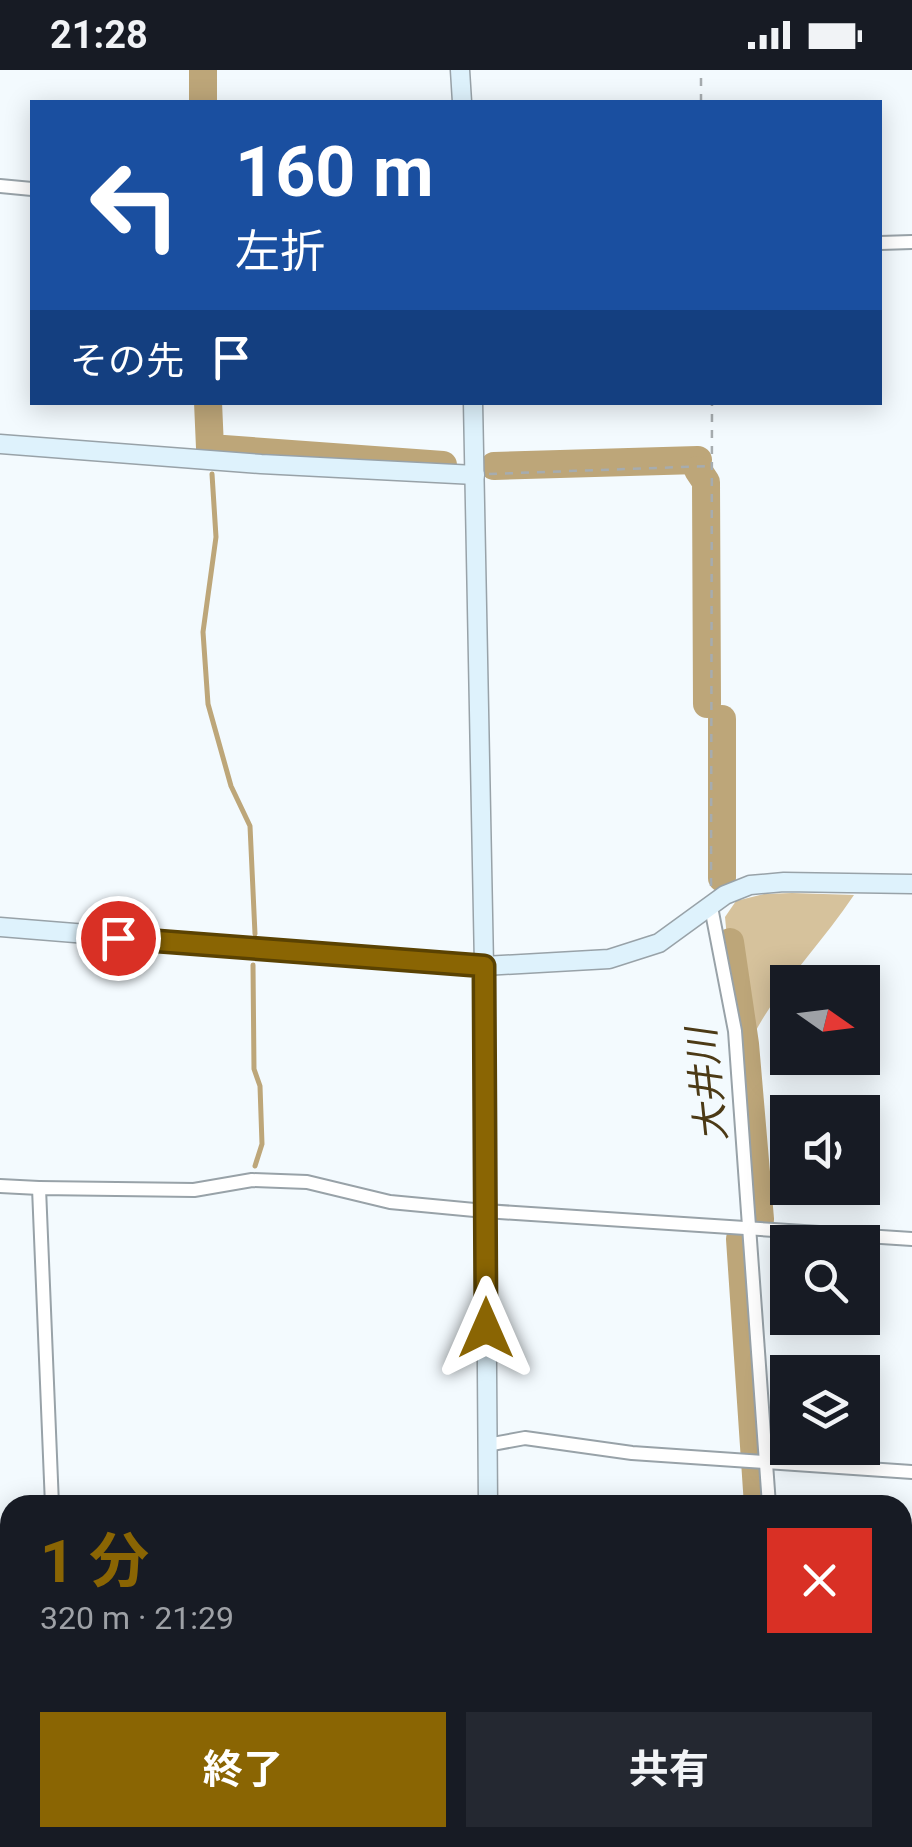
<!DOCTYPE html>
<html lang="ja">
<meta charset="utf-8">
<style>
:root{--surface:#171b24;--page:#242831;--text:#f1f3f6;--muted:#9ea1a6;--accent:#8a6503}
body{margin:0;font-family:Roboto,"Noto Sans JP",sans-serif;background:var(--page);color:var(--text);height:100vh;display:flex;flex-direction:column;font-size:38px;white-space:nowrap}
*{box-sizing:border-box;margin:0}
p{font-size:32px;color:var(--muted)}
.icon{flex:none;width:55px;height:55px;fill:none;stroke:currentColor;stroke-width:2;stroke-linecap:round;stroke-linejoin:round}
.map{position:relative;flex:1;overflow:hidden}
.side{position:absolute;left:0px;top:1425px;width:912px;height:352px;display:flex;flex-direction:column;background:var(--surface);border-radius:30px 30px 0 0;box-shadow:0 5px 25px #0003}
.side>*{flex:none}
.banner{position:absolute;left:30px;top:30px;width:852px;height:305px;border-radius:0px;box-shadow:0 5px 25px #0003;background:#1a4fa0;color:#fff;overflow:hidden}
.needle{width:65px;rotate:104deg}
.fabs{position:absolute;left:770px;top:895px;display:grid;gap:20px}
.fabs a{display:grid;place-items:center;width:110px;height:110px;border-radius:0px;background:var(--surface);box-shadow:0 5px 25px #0003;font-size:50px}
.pin{position:absolute;display:grid;place-items:center;width:85px;height:85px;color:#fff;margin:-42px;border:5px solid #fff;border-radius:50%;box-shadow:0 2px 10px #0007}
.me{position:absolute;width:110px;margin:-55px;rotate:0deg;stroke-linejoin:round;filter:drop-shadow(0 0 8px #0008)}
.turn{display:flex;align-items:center;gap:35px;height:210px;padding:0 40px;font-size:45px}
.turn .icon{width:130px;height:130px;stroke-width:2.5}
.turn b{display:block;font-size:70px;line-height:85px}
.then{display:flex;align-items:center;height:95px;padding:0 40px;background:#0003;gap:20px;font-size:38px}
.round{display:grid;place-items:center;flex:none;width:105px;height:105px;border-radius:0px;background:var(--page)}
.headline{display:flex;align-items:center;justify-content:space-between;height:170px;padding:0 40px}
h1{font-size:60px;font-weight:700;line-height:75px;color:var(--accent)}
.primary-button{display:flex;gap:20px;margin-top:auto;padding:20px 40px}
.primary-button a{flex:1;height:115px;border-radius:0px;background:var(--accent);color:#fff;font-size:40px;font-weight:700;line-height:115px;text-align:center}
.primary-button a+a{background:var(--page);color:var(--text)}
.status{display:flex;justify-content:space-between;align-items:center;height:70px;padding:0 50px;background:var(--surface);direction:ltr}
.status svg{height:28px;fill:currentColor}
.map>svg:first-child{display:block}
</style>
<div class="status"><b>21:28</b><svg viewBox="0 0 49 12"><path d="M0 12V9h3v3zM5 12V6h3v6zM10 12V3h3v9zM15 12V0h3v12zM26 1h20v11H26zM47 4h2v5h-2z"/></svg></div>
<div class="map">
<svg width="912" height="1777" viewBox="0 0 912 1777">
<rect width="100%" height="100%" fill="#f3fafe"/>
<!-- green -->
<path fill="#d6c29c" d="M792,823L854,825C822,873 781,913 754,964L747,963L735,881L727,868L725,847L736,831L764,824Z"/>
<g fill="none" stroke-linecap="round" stroke-linejoin="round">
<!-- stream -->
<g stroke="#bda679" stroke-width="5">
<path d="M212,404L216,467L203,562L208,634L231,716L250,756L255,864"/>
<path d="M253,895L254,999L260,1016L262,1074L255,1096"/>
</g>
<!-- river -->
<g stroke="#bda679" stroke-width="28">
<path d="M203,0V32"/>
<path d="M208,332L210,378L443,395"/>
<path d="M494,396L698,390"/>
<path d="M698,400L706,412L707,634"/>
<path d="M722,649V808"/>
<path d="M730,872L745,974L760,1149"/>
<path d="M740,1169L758,1435"/>
</g>
<defs>
<g id="street">
<path d="M0,116L32,119"/>
<path d="M880,173L912,172"/>
<path d="M711,837L735,961L769,1435"/>
<path d="M0,1116L39,1118"/>
<path d="M487,1375L525,1368L632,1383L912,1402"/>
<path d="M52,1435L39,1118L194,1120L252,1110L307,1112L390,1132L485,1141L912,1169"/>
<path d="M0,1622H10"/>
<path d="M902,1651L912,1652"/>
<path d="M787,1768L788,1777"/>
<path d="M104,1777L105,1768"/>
</g>
<g id="secondary">
<path d="M460,0L462,32"/>
<path d="M473,332L484,896L488,1435"/>
<path d="M0,374L261,394L475,405"/>
<path d="M0,857L484,896L609,889L659,873L725,825L750,815L784,812L912,814"/>
<path d="M450,1777L452,1768"/>
</g>
</defs>
<!-- street casing -->
<use href="#street" stroke="#98a2a8" stroke-width="16"/>
<!-- secondary casing -->
<use href="#secondary" stroke="#98a2a8" stroke-width="21"/>
<!-- path -->
<g stroke="#a6acaf" stroke-width="2.5" stroke-dasharray="8 8" stroke-linecap="butt">
<path d="M701,32V0"/>
<path d="M489,404L711,396"/>
<path d="M711,816L712,332"/>
</g>
<!-- street -->
<use href="#street" stroke="#fff" stroke-width="12"/>
<!-- secondary -->
<use href="#secondary" stroke="#def2fc" stroke-width="18"/>
</g>
<g fill="none" stroke-linecap="round" stroke-linejoin="round">
<defs>
<path id="route" d="M118,868L484,896L486,1258"/>
</defs>
<!-- route casing -->
<use href="#route" stroke="#5a4202" stroke-width="25"/>
<!-- route -->
<use href="#route" stroke="#8a6503" stroke-width="18"/>
</g>
<g text-anchor="middle" dominant-baseline="central" stroke-width="8" stroke-linejoin="round" paint-order="stroke">
<!-- water labels -->
<g font-size="38" font-style="italic" fill="#4c3a16" stroke="#f3fafe">
<text transform="translate(707 1015) rotate(-96)">大井川</text>
</g>
</g>
</svg>
<div class="fabs">
<a><svg class="needle" viewBox="-14 -14 28 28"><path d="M0-13l5 13h-10z" fill="#e53935"/><path d="M0 13l5-13h-10z" fill="#9ea1a6"/></svg></a>
<a><svg class="icon" aria-label="sound" viewBox="0 0 24 24"><path d="M4 9h4l5-4v14l-5-4H4zM17 9q2 3 0 6"/></svg></a>
<a><svg class="icon" aria-label="search" viewBox="0 0 24 24"><circle cx="10" cy="10" r="6"/><path d="M15 15l6 6"/></svg></a>
<a><svg class="icon" aria-label="layers" viewBox="0 0 24 24"><path d="M12 4l9 5-9 5-9-5zM3 14l9 5 9-5"/></svg></a>
</div>
<div class="pin" style="left:118px;top:868px;background:#d93025"><svg class="icon" aria-label="arrive" viewBox="0 0 24 24"><path d="M6 21V4h12l-3 4 3 4H6"/></svg></div>
<svg class="me" style="left:486px;top:1258px" viewBox="-20 -20 40 40"><path d="M0-17L14 15 0 8-14 15z" fill="#8a6503" stroke="#fff" stroke-width="4"/></svg>
<div class="banner">
<div class="turn"><svg class="icon" aria-label="left" viewBox="0 0 24 24"><path d="M17 20v-9H6M10 6l-5 5 5 5"/></svg><div><b>160 m</b>左折</div></div>
<div class="then">その先<svg class="icon" aria-label="arrive" viewBox="0 0 24 24"><path d="M6 21V4h12l-3 4 3 4H6"/></svg></div>
</div>
<section class="side">
<div class="headline"><div><h1>1 分</h1><p>320 m · 21:29</p></div><a class="round" style="background:#d93025;color:#fff"><svg class="icon" aria-label="close" viewBox="0 0 24 24"><path d="M6 6l12 12M18 6L6 18"/></svg></a></div>
<div class="primary-button"><a>終了</a><a>共有</a></div>
</section>
</div>
